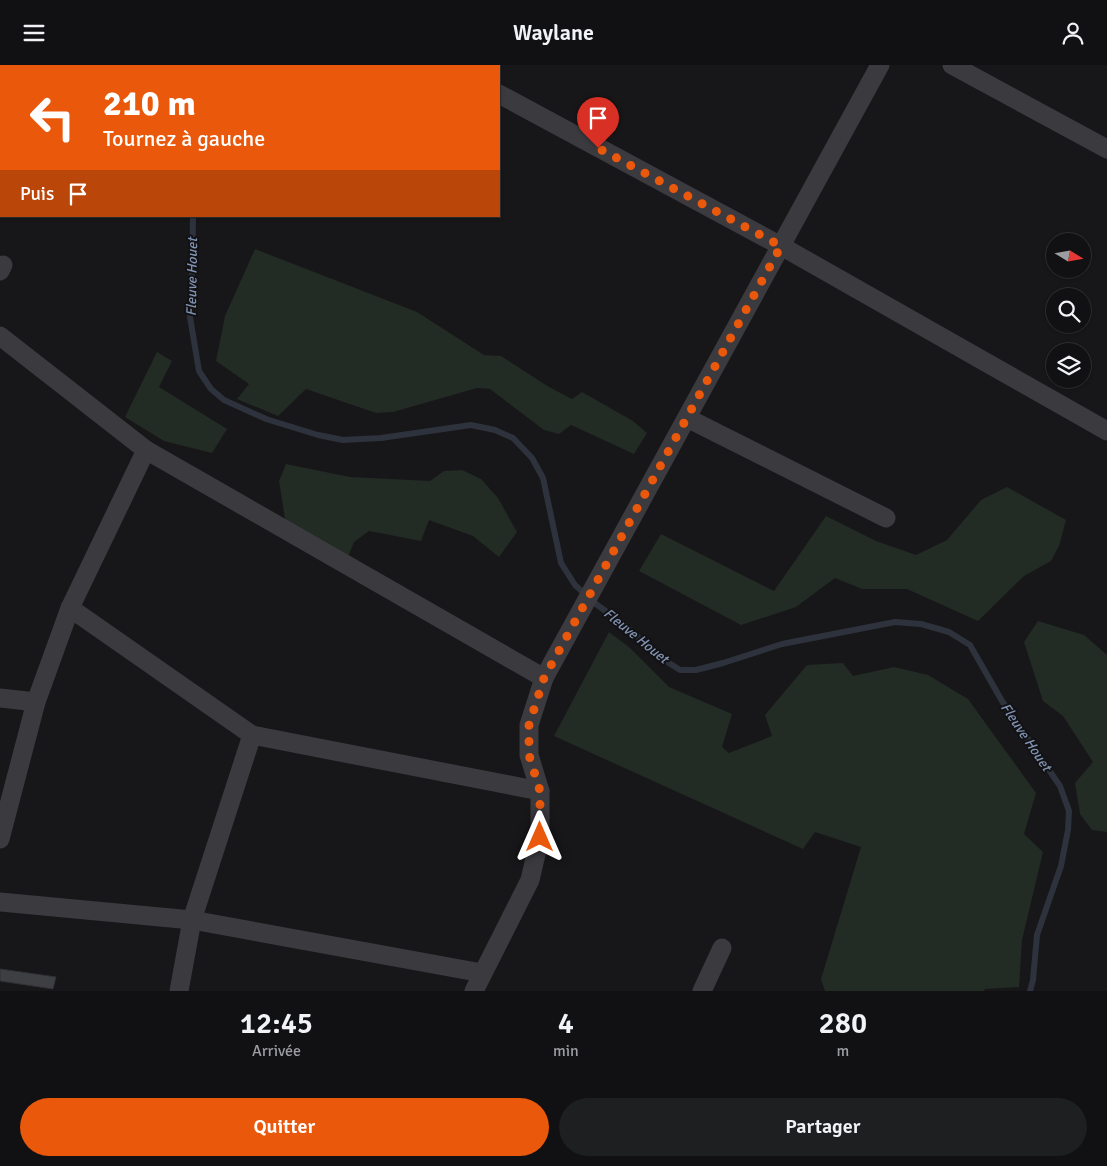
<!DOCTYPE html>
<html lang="fr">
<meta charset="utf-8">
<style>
:root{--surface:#111113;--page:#1e1f21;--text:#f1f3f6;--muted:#9c9da0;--line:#303133;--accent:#ea580c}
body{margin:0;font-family:Signika,sans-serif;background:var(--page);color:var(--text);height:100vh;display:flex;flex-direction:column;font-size:19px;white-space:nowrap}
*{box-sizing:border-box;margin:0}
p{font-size:16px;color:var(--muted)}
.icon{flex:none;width:28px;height:28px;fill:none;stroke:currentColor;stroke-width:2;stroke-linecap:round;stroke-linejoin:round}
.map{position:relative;height:926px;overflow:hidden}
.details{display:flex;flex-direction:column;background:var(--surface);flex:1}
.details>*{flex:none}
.top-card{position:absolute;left:0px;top:0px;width:500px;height:152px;box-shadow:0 1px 4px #0004,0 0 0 1px var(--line);background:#ea580c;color:#fff;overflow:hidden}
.needle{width:32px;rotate:101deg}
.tools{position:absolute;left:1046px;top:168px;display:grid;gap:10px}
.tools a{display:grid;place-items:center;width:45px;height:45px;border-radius:50%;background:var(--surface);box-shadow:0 1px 4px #0004,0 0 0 1px var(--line);font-size:25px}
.pin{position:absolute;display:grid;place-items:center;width:42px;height:42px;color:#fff;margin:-51px -21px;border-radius:50% 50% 50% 0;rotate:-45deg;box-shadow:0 0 5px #0007}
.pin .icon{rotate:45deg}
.me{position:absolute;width:55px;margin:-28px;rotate:0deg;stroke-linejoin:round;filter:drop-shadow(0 0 4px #0008)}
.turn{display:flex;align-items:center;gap:18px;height:105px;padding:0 20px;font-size:22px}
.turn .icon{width:65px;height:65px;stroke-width:2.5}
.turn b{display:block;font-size:35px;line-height:42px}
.then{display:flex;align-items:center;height:48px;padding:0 20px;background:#0003;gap:10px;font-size:19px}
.eta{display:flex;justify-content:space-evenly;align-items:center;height:85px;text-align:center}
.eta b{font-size:30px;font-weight:600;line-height:35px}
.action{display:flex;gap:10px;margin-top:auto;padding:10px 20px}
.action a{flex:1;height:58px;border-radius:30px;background:var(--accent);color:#fff;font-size:20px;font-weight:600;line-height:58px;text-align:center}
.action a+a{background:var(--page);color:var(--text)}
header{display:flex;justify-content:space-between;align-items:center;height:65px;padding:0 20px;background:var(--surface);font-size:22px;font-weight:600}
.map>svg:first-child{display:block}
</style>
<header><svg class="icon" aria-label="menu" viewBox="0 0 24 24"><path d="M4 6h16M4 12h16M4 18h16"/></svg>Waylane<svg class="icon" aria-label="person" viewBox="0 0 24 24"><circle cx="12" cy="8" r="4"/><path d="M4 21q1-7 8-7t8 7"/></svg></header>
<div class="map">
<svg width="1107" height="926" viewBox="0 0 1107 926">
<rect width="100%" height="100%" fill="#171719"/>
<!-- green -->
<g fill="#232b25">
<path d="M255,184L417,247L484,290L501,291L549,322L572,334L582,327L633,356L647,368L634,389L571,360L559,369L544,365L490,324L477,323L393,347L376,348L306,324L278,351L237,334L249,319L216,296L225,251Z"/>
<path d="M157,287L172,296L159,322L227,364L212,388L164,376L125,352Z"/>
<path d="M286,399L350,412L430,416L444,406L462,405L481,414L498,433L517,467L499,492L473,471L429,455L421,476L369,466L354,477L343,505L286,460L279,416Z"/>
<path d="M1007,422L1066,455L1059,481L1051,496L1024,511L978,556L907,524H862L835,513L796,542L741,560L639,506L661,469L774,526L826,451L876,476L916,490L947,475L981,435Z"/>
<path d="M1038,556L1084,570L1107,590V767L1092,765L1080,749L1075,718L1093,697L1063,651L1043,636L1024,577Z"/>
<path d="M609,567L629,582L669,622L732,649L722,682L729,688L772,671L765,650L807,600L843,598L853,611L894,602L928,610L968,634L1036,728L1024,769L1043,787L1022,875L1019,922L985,924L984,926H825L821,914L861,782L815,767L803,784L554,671Z"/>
</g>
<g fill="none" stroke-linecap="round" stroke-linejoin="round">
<!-- stream -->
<g stroke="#2d323c" stroke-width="6">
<path d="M162,0L164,1"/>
<path d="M65,1L66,0"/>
<path d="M0,68L1,67"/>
<path d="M193,151L192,216L190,252L199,306L211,324L224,335L266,354L318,370L343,375L381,373L471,360L495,365L513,373L532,393L543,413L561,498L575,520L596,539L626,561L658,591L680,605H696L723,598L782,579L895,557L921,559L949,567L970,580L1002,636L1060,721L1069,746L1068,765L1061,801L1037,870L1033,915L1030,926"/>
</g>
</g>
<!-- building -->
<path fill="#3e3f43" stroke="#313135" d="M0,904L56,912L53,924L0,916Z"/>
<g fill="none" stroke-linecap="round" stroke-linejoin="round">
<!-- street -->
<g stroke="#3a3a3f" stroke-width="19">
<path d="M445,0L447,1"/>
<path d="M952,0L1107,84"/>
<path d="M301,1L302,0"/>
<path d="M499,29L781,181L1107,366"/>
<path d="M0,206L3,200"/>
<path d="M0,271L146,385L544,613"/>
<path d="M687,353L886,453"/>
<path d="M70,543L252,670L540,726"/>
<path d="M0,633L36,637"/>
<path d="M0,774L36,637L70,543L146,385"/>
<path d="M0,837L192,855L482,908"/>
<path d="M179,926L192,855L252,670"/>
<path d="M474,926L530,815L540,772V726L529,690V660L544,613L880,0"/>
<path d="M702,926L722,883"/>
</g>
</g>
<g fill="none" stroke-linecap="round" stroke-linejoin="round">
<!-- route -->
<path stroke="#ea580c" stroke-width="9" stroke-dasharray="0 16.2" d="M540,772V726L529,690V660L544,613L781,181L598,83"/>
</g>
<g text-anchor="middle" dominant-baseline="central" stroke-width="4" stroke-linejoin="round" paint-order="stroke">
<!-- water labels -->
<g font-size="14" font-style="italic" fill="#8192b2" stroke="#121214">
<text transform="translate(192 212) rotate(-89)">Fleuve Houet</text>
<text transform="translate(636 571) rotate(39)">Fleuve Houet</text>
<text transform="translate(1026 672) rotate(56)">Fleuve Houet</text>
</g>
</g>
</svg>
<div class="tools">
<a><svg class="needle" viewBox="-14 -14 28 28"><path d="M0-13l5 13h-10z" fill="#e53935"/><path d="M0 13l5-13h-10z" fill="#9c9da0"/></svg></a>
<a><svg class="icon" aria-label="search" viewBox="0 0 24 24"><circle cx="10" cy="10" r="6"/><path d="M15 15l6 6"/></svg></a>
<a><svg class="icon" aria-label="layers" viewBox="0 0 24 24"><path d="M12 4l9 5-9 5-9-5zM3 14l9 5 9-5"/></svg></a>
</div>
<div class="pin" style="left:598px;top:83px;background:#d93025"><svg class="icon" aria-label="arrive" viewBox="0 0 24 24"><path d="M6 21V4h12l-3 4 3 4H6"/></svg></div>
<svg class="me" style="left:540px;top:772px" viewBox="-20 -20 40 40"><path d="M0-17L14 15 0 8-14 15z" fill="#ea580c" stroke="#fff" stroke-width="4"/></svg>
<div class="top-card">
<div class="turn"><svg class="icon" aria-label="left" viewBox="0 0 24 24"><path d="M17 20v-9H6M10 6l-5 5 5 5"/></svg><div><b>210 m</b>Tournez à gauche</div></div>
<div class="then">Puis<svg class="icon" aria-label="arrive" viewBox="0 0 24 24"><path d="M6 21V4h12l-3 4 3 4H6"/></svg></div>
</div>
</div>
<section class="details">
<div class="eta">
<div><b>12:45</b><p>Arrivée</p></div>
<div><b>4</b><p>min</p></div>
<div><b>280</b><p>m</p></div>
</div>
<div class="action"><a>Quitter</a><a>Partager</a></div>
</section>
